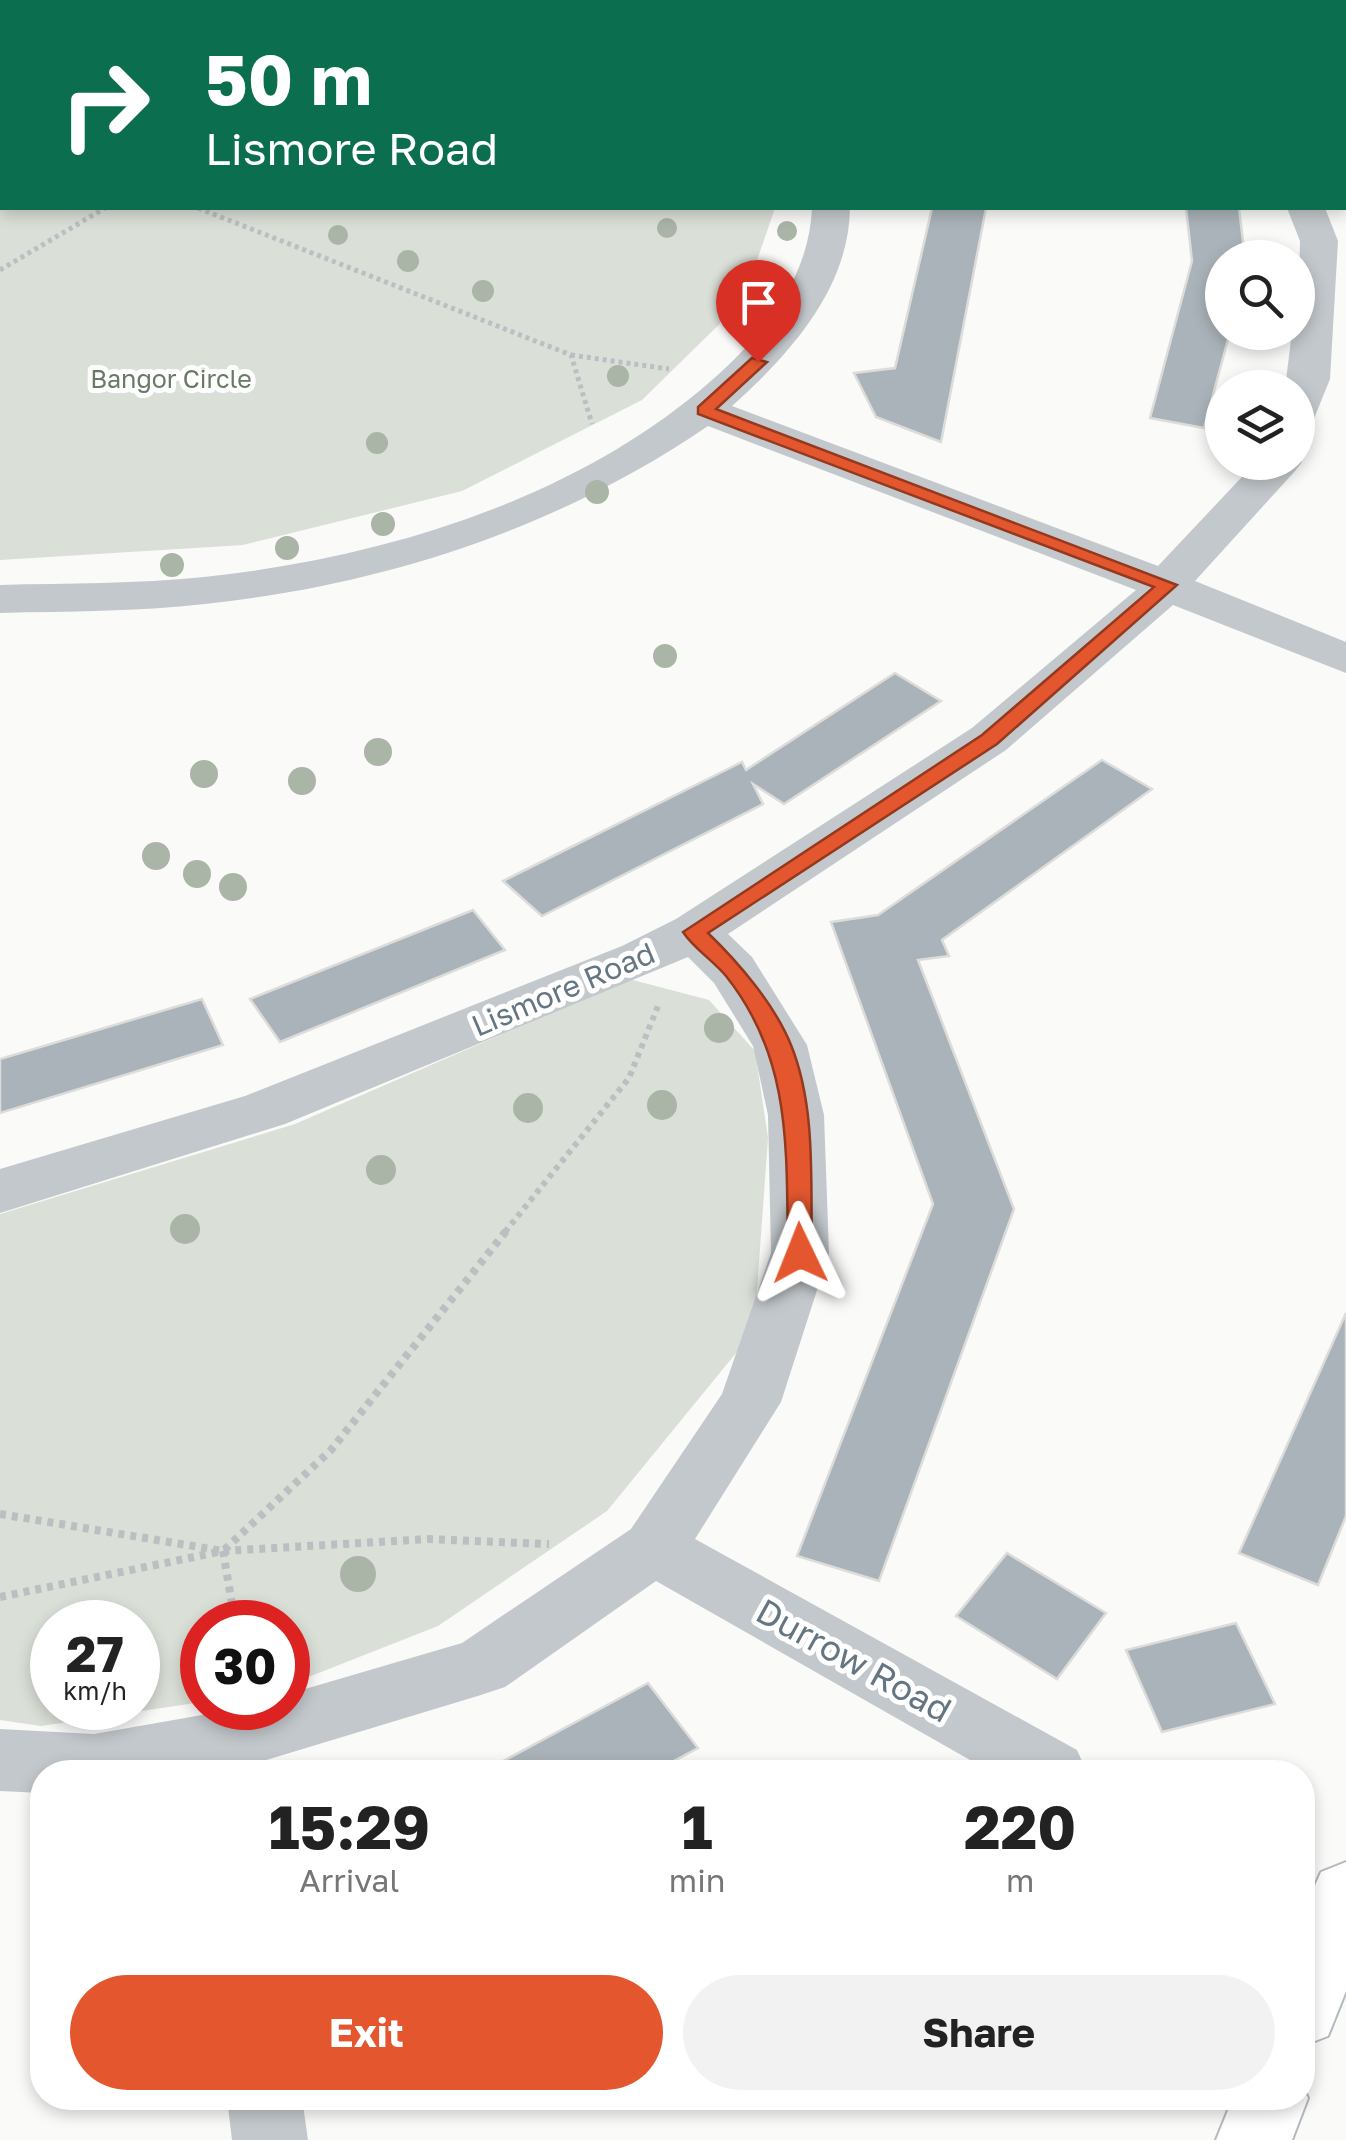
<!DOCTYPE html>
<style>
:root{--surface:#fff;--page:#f2f2f2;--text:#222;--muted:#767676;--accent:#e4572e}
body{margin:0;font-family:"Golos Text",sans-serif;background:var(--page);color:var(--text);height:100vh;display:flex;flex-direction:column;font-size:38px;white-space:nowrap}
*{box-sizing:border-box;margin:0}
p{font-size:32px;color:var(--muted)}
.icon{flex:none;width:55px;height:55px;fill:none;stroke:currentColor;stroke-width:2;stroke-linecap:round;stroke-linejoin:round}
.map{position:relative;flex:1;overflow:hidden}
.drawer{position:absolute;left:30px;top:1760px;width:1285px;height:350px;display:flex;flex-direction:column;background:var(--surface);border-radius:40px;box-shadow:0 5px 15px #0003}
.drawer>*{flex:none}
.guide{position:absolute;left:0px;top:0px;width:1348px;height:210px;box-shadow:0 5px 15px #0003;background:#0b6e4f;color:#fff;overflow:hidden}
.controls{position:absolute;left:1205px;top:240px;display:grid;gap:20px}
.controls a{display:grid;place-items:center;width:110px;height:110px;border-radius:50%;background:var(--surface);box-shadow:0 5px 15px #0003;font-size:50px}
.speed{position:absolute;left:30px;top:1600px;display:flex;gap:20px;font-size:50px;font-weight:700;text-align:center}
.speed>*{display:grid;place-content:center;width:130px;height:130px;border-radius:50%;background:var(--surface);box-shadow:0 5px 15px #0003;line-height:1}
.speed small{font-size:25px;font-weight:400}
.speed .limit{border:15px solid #d22;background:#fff;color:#111}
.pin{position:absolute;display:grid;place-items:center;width:85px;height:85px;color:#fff;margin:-102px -42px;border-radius:50% 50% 50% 0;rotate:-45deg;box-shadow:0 0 10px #0007}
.pin .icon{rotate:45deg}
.me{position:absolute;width:110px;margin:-55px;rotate:358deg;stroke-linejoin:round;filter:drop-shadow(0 0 8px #0008)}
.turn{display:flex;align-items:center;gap:35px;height:210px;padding:0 40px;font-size:45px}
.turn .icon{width:130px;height:130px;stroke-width:2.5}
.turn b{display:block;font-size:70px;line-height:85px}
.eta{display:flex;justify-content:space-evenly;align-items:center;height:170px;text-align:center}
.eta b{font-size:60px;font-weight:700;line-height:70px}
.primary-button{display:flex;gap:20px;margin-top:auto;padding:20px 40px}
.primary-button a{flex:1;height:115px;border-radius:60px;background:var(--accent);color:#fff;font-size:40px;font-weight:700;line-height:115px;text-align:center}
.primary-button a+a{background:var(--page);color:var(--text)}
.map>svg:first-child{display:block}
</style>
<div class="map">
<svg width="1346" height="2140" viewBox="0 0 1346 2140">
<rect width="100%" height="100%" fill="#fafaf8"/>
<!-- green -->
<g fill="#dadfd7" fill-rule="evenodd">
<path d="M0,0L623,2H2V208H775L743,301L642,400L462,491L243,545L0,560Z"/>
<path d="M629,979L709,1000L755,1051L768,1138L754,1331L607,1511L438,1626L288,1685V1622H202V1702L41,1726L0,1720V1214L295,1124ZM52,1622H138V1708H52Z"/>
</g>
<!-- building -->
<g fill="#aab3b9" stroke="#dcdcda" stroke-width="2.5">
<path d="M932,208H986L941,442L876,417L854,373L895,368Z"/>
<path d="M1186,208H1239L1245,258H1222V332H1230L1204,428L1150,418L1192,261Z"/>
<path d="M895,673L941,701L784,804L753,784L763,804L542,916L503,881L742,762L746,770Z"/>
<path d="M1102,760L1152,789L942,940L949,956L918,960L1014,1209L879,1581L797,1556L933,1204L831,922L878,915Z"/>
<path d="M473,910L505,950L280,1042L250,999Z"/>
<path d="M202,999L223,1045L0,1113V1059Z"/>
<path d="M1346,1313V1516L1318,1585L1239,1553Z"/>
<path d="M1007,1553L1106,1613L1057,1679L956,1616Z"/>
<path d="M1236,1623L1275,1704L1162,1732L1126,1650Z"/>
<path d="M648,1683L698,1748L653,1772H483Z"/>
</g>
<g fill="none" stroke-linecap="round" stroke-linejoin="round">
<defs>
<g id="secondary">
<path d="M1346,1862V1991L1328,2036L1302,2046V1915L1321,1872Z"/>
<path d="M1302,2086L1308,2098L1292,2140H1216L1233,2098H1302Z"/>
</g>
</defs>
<!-- secondary casing -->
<use href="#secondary" stroke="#b3babf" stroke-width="4"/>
<!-- path-far2 -->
<g stroke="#bbbfc2" stroke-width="5" stroke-dasharray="4 4" stroke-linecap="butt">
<path d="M464,2L469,0"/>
<path d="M198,208L571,355L592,424"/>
<path d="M0,270L105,208"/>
<path d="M571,355L669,369"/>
</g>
<!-- path-far1 -->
<path stroke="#bbbfc2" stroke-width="6" stroke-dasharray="5 5" stroke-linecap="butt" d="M505,1232L629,1078L658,1006"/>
<!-- path -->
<g stroke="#bbbfc2" stroke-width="8" stroke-dasharray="6 6" stroke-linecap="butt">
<path d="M0,1514L223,1551L331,1450L507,1230"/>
<path d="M223,1551L235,1622"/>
<path d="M0,1597L223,1551L429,1539L549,1544"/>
</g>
<!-- street -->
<g fill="#c3c8cc" fill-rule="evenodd">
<path d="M673,0H710L711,2H675Z"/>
<path d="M1177,0H1212L1213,2H1179Z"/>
<path d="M812,208H850C849,289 789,355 732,406L1158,566L1256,462H1298V456L1302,462L1295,471L1195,581L1346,642V673L1173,605L1006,750L728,934L752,957L807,1045L824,1115L829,1253L781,1402L695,1539L1077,1750L1087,1772H991L656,1581L505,1687L481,1695L227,1772H42V1793L0,1791V1729L94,1734L242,1708H288V1694L462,1643L631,1529L722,1394L771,1253L768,1115L753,1046L714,983L688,957L285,1124L0,1213V1169L245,1096L622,946L676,919L972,728L1136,590L708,426C559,528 384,585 205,604C137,612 68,611 0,613V585C68,583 137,584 204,577C382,558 576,500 712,380C763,335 809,279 812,208Z"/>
<path d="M1287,208H1325L1338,241L1330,379L1313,421L1298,425V388H1285L1292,332H1298L1300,241Z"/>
<path d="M227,2098H302L308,2140H232Z"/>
</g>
<!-- secondary -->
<use href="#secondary" fill="#fff" fill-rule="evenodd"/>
</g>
<!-- trees -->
<g fill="#aab4a7">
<circle cx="667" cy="228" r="10"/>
<circle cx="787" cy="231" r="10"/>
<circle cx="338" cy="235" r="10"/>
<circle cx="408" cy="261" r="11"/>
<circle cx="483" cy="291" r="11"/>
<circle cx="752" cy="323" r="11"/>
<circle cx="618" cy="376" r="11"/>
<circle cx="377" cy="443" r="11"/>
<circle cx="597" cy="492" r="12"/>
<circle cx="383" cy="524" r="12"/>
<circle cx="287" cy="548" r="12"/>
<circle cx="172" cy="565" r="12"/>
<circle cx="665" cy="656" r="12"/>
<circle cx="378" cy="752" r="14"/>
<circle cx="204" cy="774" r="14"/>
<circle cx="302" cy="781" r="14"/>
<circle cx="156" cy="856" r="14"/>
<circle cx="197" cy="874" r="14"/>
<circle cx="233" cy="887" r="14"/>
<circle cx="719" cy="1028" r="15"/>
<circle cx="662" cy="1105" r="15"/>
<circle cx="528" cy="1108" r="15"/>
<circle cx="381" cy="1170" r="15"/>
<circle cx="185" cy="1229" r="15"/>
<circle cx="358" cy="1574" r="18"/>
</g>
<!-- route -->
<path fill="#e4572e" stroke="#94391e" stroke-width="2.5" d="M752,358L767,362L716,409L1177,585L997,744L708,933C739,963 775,1005 791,1045C817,1109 810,1186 812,1253L809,1260H791L788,1253C786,1152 793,1060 726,976C713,960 694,949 683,932L982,735L1154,587L698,414V407Z"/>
<g text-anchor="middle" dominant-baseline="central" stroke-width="10" stroke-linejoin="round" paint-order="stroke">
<!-- far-park labels -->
<g font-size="25" fill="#687a64" stroke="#fff">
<text x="171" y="378">Bangor Circle</text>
</g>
<!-- street labels -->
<g font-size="30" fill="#657683" stroke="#fff">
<text transform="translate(563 989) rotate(-23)">Lismore Road</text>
</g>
<!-- near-street labels -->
<g font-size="35" fill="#657683" stroke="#fff">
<text transform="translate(854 1660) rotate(29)">Durrow Road</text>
</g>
</g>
</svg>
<div class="controls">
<a><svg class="icon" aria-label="search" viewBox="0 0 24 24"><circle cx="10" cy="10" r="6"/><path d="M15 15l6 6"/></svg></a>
<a><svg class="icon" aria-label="layers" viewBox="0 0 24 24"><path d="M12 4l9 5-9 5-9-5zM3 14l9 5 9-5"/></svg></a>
</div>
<div class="speed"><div>27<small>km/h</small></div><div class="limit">30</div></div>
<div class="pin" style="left:758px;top:362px;background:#d93025"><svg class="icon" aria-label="arrive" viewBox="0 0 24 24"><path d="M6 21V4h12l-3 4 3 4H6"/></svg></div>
<svg class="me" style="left:800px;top:1253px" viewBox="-20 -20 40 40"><path d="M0-17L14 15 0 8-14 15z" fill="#e4572e" stroke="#fff" stroke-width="4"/></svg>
<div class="guide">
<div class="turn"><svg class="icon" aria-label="right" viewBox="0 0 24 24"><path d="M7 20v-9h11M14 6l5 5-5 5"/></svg><div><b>50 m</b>Lismore Road</div></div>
</div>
<section class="drawer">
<div class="eta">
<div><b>15:29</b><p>Arrival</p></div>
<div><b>1</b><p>min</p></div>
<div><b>220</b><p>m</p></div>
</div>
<div class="primary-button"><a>Exit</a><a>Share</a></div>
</section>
</div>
